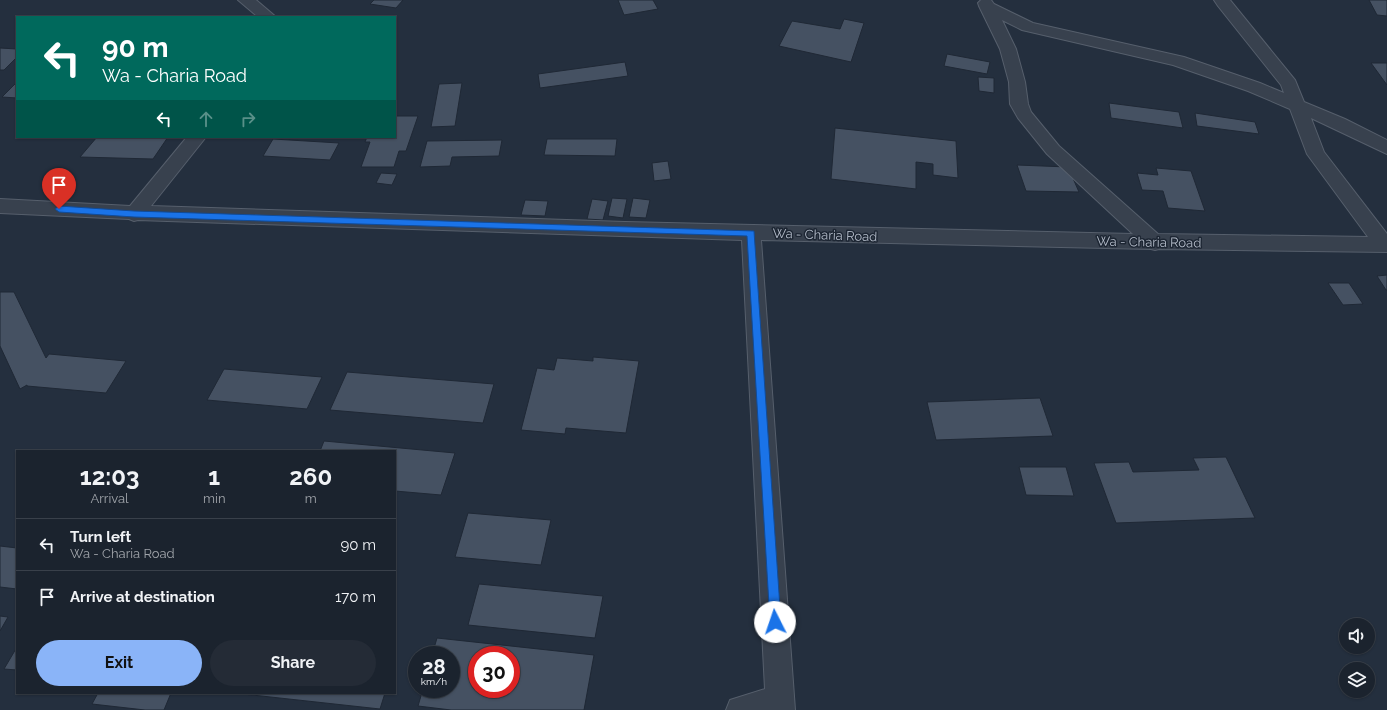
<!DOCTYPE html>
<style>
:root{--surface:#1b232e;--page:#242b36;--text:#f1f3f6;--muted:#a0a4aa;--line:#39404a;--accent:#8ab4f8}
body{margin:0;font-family:Raleway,sans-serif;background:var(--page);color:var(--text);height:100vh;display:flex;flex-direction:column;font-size:15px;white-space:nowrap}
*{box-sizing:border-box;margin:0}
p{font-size:13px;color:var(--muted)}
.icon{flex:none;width:22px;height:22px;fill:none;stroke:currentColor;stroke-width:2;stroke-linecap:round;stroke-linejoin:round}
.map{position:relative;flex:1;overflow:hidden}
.side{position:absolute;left:16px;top:450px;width:380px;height:244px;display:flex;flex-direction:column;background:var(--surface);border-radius:0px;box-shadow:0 1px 3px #0004,0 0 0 1px var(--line)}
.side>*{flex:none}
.banner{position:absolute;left:16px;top:16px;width:380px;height:122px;border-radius:0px;box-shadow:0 1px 3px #0004,0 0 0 1px var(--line);background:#00695c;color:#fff;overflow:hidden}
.buttons{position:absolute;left:1339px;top:618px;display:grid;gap:8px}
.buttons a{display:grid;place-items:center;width:36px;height:36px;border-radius:50%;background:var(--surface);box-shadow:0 1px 3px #0004,0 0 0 1px var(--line);font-size:20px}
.speed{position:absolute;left:408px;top:646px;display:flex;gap:8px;font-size:20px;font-weight:700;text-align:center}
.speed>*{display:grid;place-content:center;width:52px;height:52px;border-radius:50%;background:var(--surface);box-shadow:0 1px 3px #0004,0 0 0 1px var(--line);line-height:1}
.speed small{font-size:10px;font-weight:400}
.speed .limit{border:6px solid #d22;background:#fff;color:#111}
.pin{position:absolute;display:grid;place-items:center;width:34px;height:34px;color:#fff;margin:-41px -17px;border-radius:50% 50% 50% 0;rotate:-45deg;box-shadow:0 0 4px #0007}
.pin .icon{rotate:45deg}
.me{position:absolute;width:44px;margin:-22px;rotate:356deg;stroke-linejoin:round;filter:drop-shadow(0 0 3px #0008)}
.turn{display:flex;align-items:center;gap:14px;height:84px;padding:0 20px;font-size:18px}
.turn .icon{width:52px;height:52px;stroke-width:2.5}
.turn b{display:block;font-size:28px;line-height:34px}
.lanes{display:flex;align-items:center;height:38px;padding:0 20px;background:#0003;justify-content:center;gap:20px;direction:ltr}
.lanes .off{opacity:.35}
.eta{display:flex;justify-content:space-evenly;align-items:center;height:68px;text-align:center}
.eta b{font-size:24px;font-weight:700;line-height:28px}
.button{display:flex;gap:8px;margin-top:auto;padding:8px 20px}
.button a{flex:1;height:46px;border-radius:24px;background:var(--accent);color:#111;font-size:16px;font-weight:700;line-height:46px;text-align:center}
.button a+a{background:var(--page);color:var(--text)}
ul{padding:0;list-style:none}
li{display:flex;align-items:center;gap:12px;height:52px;padding:0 20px;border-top:1px solid var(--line)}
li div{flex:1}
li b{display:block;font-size:15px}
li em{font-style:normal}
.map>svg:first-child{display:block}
</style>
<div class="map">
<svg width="1387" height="710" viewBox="0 0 1387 710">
<rect width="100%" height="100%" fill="#242f3e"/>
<!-- building -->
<g fill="#455162" stroke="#1f2835" fill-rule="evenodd">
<path d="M374,0H403L396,8L370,4Z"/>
<path d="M618,0H653L658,9L624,15Z"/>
<path d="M1369,0H1387V16L1377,15Z"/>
<path d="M844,19L864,23L851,62L779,46L792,21L840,29Z"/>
<path d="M0,48L17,49V57L4,70H0Z"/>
<path d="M947,54L990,62L987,74L944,66Z"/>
<path d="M625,62L628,76L540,88L538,74Z"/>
<path d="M1371,63H1387V85Z"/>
<path d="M978,77L994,78V93L979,91Z"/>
<path d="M16,83L17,98L2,97Z"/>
<path d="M462,83L455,126L431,127L439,84Z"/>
<path d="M1109,103L1179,112L1183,128L1111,118Z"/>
<path d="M1195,113L1255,122L1259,134L1197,126Z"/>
<path d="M395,116H418L406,151H399L394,167H361L370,142H365L367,137H395Z"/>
<path d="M835,128L956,141L958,178L933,175V164L916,162V189L831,179Z"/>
<path d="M97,137H168L153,159L80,157Z"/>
<path d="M273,139L339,143L330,160L263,156Z"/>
<path d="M547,139H617L615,156L544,155Z"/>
<path d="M502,140L499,156L452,157L450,166L420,167L427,141Z"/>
<path d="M668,161L671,179L654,181L652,163Z"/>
<path d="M1017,165L1068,167L1079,192L1026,191Z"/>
<path d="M1156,168L1191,171L1205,211L1168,208L1163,191L1142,190L1137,173L1158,175Z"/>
<path d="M381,173L397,174L392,185L376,183Z"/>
<path d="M612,198L627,199L623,218L608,216Z"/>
<path d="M633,198L650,200L646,218L629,217Z"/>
<path d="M592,199L608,201L603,220L587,219Z"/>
<path d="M525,200L548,201L545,216L521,215Z"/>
<path d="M1387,275V290H1386L1377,276Z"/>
<path d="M1328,283H1349L1363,304L1343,305Z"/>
<path d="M0,292H14L46,358L49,354L126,361L106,393L27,386V385L20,389L0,346Z"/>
<path d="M593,357L639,361L626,433L566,428L565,434L521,430L537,368L554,370L557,358L593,361Z"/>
<path d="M224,369L322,377L307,409L207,400Z"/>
<path d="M347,372L494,384L483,423L330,410Z"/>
<path d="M1040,398L1053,436L936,440L927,402Z"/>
<path d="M324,441L455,453L441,495L395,491V451H320Z"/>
<path d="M1226,457L1255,518L1116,523L1094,463L1129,462L1133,472L1199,470L1193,458Z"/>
<path d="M1019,467H1066L1074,496L1026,495Z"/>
<path d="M468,513L551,520L541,565L455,557Z"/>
<path d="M0,546L17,548V589L0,587Z"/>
<path d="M479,584L603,596L595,638L468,625Z"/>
<path d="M0,616L8,617L0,631Z"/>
<path d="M437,638L594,655L584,710H451L418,706L423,689H451V655H432ZM477,655H511V689H477Z"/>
<path d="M17,647V670L4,669Z"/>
<path d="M98,693H171L164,710H145L92,704Z"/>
<path d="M234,693H385L380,709Z"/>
</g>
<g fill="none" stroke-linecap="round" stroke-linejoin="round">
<defs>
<g id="minor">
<path d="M238,0H256L276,17H258Z"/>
<path d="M981,0H991L994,4L1033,23L1184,57L1260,83L1284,93L1281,85L1218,6L1214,0H1230L1295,80L1304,102L1345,119L1387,140V154L1311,118L1324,152L1387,234V252L1159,249L1155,250L1151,249L761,240L795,710H726L730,700L765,689L742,240L138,220L134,221L129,219L0,213V199L130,206L187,137H206L151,206L625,222L1133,234L1047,154L1018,118L1010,104L1009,82L1000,49L979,6L978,3ZM1002,20L1022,30L1173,65L1248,91L1290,109L1307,154L1368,237L1158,234L1059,146L1031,112L1028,104L1025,82L1016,49Z"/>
</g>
</defs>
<!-- minor casing -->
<use href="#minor" stroke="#565f6c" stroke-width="2"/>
<!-- minor -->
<use href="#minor" fill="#38414e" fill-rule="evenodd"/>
</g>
<!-- route -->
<path fill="#1a73e8" stroke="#114b97" d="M59,206L134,211L754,231L781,622L779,626L775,627L771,626L770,622L747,236L134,217L59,212L55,209Z"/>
<g text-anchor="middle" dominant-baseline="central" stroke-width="3" stroke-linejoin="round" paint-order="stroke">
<!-- street labels -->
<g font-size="13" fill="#b4bcc9" stroke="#1d2633">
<text transform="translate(825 235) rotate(2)">Wa - Charia Road</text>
<text transform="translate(1149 242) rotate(1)">Wa - Charia Road</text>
</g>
</g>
</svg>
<div class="buttons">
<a><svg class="icon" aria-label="sound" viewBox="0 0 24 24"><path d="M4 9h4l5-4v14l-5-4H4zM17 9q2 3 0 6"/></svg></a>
<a><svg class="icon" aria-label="layers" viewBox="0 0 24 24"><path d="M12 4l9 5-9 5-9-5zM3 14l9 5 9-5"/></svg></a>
</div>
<div class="speed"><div>28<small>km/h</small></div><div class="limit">30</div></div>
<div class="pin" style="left:59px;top:209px;background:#d93025"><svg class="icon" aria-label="arrive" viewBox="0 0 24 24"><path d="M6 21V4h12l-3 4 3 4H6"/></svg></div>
<svg class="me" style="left:775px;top:622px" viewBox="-20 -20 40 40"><circle r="19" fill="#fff"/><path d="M0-13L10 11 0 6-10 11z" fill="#1a73e8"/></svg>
<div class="banner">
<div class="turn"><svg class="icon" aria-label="left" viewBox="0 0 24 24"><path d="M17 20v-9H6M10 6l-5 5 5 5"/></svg><div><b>90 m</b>Wa - Charia Road</div></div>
<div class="lanes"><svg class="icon" aria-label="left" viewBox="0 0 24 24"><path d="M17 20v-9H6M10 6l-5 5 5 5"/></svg><svg class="icon off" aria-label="ahead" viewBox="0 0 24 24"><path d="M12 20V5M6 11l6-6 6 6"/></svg><svg class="icon off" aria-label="right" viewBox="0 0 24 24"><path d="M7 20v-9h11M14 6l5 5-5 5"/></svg></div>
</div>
<section class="side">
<div class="eta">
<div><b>12:03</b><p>Arrival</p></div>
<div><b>1</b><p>min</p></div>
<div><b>260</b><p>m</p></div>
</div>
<ul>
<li><svg class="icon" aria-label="left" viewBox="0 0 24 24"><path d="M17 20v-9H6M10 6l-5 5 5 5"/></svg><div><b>Turn left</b><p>Wa - Charia Road</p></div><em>90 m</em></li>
<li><svg class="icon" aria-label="arrive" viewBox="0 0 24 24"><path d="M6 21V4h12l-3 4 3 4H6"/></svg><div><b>Arrive at destination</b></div><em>170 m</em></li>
</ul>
<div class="button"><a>Exit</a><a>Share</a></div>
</section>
</div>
